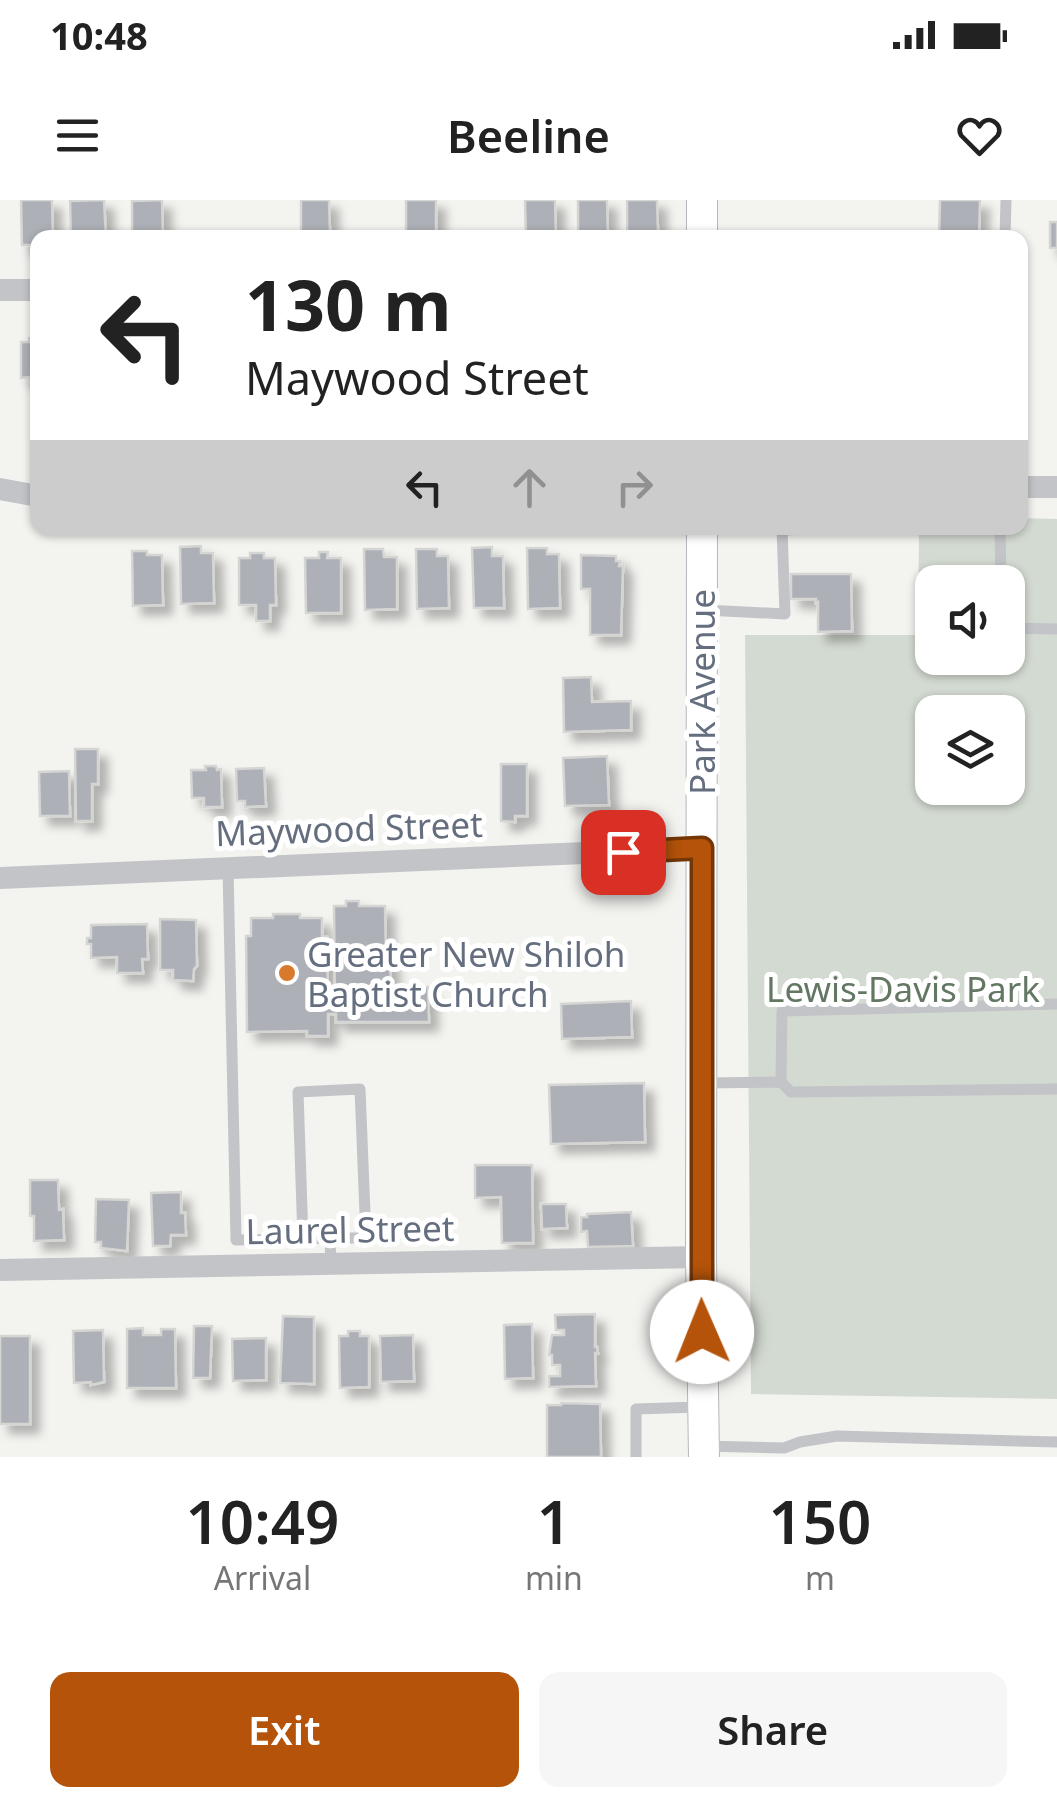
<!DOCTYPE html>
<style>
:root{--surface:#fff;--page:#f6f6f6;--text:#222;--muted:#767676;--accent:#b45309}
body{margin:0;font-family:"Noto Sans",sans-serif;background:var(--page);color:var(--text);height:100vh;display:flex;flex-direction:column;font-size:38px;white-space:nowrap}
*{box-sizing:border-box;margin:0}
p{font-size:32px;color:var(--muted)}
.icon{flex:none;width:55px;height:55px;fill:none;stroke:currentColor;stroke-width:2;stroke-linecap:round;stroke-linejoin:round}
.map{position:relative;height:1257px;overflow:hidden}
.details{display:flex;flex-direction:column;background:var(--surface);flex:1}
.details>*{flex:none}
.guide{position:absolute;left:30px;top:30px;width:998px;height:305px;border-radius:20px;box-shadow:0 2px 8px #0004;background:#fff;color:var(--text);overflow:hidden}
.controls{position:absolute;left:915px;top:365px;display:grid;gap:20px}
.controls a{display:grid;place-items:center;width:110px;height:110px;border-radius:20px;background:var(--surface);box-shadow:0 2px 8px #0004;font-size:50px}
.pin{position:absolute;display:grid;place-items:center;width:85px;height:85px;color:#fff;margin:-42px;border-radius:20px;box-shadow:0 5px 15px #0006}
.me{position:absolute;width:110px;margin:-55px;rotate:359deg;stroke-linejoin:round;filter:drop-shadow(0 0 8px #0008)}
.turn{display:flex;align-items:center;gap:35px;height:210px;padding:0 50px;font-size:45px}
.turn .icon{width:130px;height:130px;stroke-width:2.5}
.turn b{display:block;font-size:70px;line-height:85px}
.lanes{display:flex;align-items:center;height:95px;padding:0 50px;background:#0003;justify-content:center;gap:50px;direction:ltr}
.lanes .off{opacity:.35}
.eta{display:flex;justify-content:space-evenly;align-items:center;height:170px;text-align:center}
.eta b{font-size:60px;font-weight:600;line-height:70px}
.primary-button{display:flex;gap:20px;margin-top:auto;padding:20px 50px}
.primary-button a{flex:1;height:115px;border-radius:20px;background:var(--accent);color:#fff;font-size:40px;font-weight:600;line-height:115px;text-align:center}
.primary-button a+a{background:var(--page);color:var(--text)}
.status{display:flex;justify-content:space-between;align-items:center;height:70px;padding:0 50px;background:var(--surface);direction:ltr}
.status svg{height:28px;fill:currentColor}
header{display:flex;justify-content:space-between;align-items:center;height:130px;padding:0 50px;background:var(--surface);font-size:45px;font-weight:600}
.map>svg:first-child{display:block}
</style>
<div class="status"><b>10:48</b><svg viewBox="0 0 49 12"><path d="M0 12V9h3v3zM5 12V6h3v6zM10 12V3h3v9zM15 12V0h3v12zM26 1h20v11H26zM47 4h2v5h-2z"/></svg></div>
<header><svg class="icon" aria-label="menu" viewBox="0 0 24 24"><path d="M4 6h16M4 12h16M4 18h16"/></svg>Beeline<svg class="icon" aria-label="heart" viewBox="0 0 24 24"><path d="M12 20l-8-8c-3-5 5-10 8-4 3-6 11-1 8 4z"/></svg></header>
<div class="map">
<svg width="1057" height="1257" viewBox="0 0 1057 1257">
<defs>
<filter id="shadow"><feDropShadow dx="9" dy="9" stdDeviation="5" flood-color="#0004"/></filter>
</defs>
<rect width="100%" height="100%" fill="#f3f4f0"/>
<!-- green -->
<path fill="#d3dad1" fill-rule="evenodd" d="M1020,318L1057,319V1199L751,1194L745,435H918L919,328H1020ZM932,382H1008V458H932ZM932,512H1008V588H932Z"/>
<!-- building -->
<g fill="#adb1b7" stroke="#d5d5d3" stroke-width="2.5" filter="url(#shadow)">
<path d="M21,0H52L53,38H38V45H22Z"/>
<path d="M104,0L106,38H71L70,1Z"/>
<path d="M162,0L163,38H132V1Z"/>
<path d="M301,0H329L330,32L301,33Z"/>
<path d="M406,0H436V38H395V32H406Z"/>
<path d="M525,0H555L556,38H526Z"/>
<path d="M578,0H607L608,38L578,35Z"/>
<path d="M627,0H657L658,32H652V38H635V33H627Z"/>
<path d="M940,0H980L979,38H939Z"/>
<rect x="1050" y="22" width="7" height="26"/>
<path d="M29,138H38V195H33V181H30V177L21,178V142H29Z"/>
<path d="M201,346V353H213L214,403L181,404L180,347Z"/>
<path d="M492,347V356H503L504,408H474L472,348Z"/>
<path d="M527,348H547V354H559L560,408L528,409Z"/>
<path d="M364,349H383L384,357H397V409L365,410Z"/>
<path d="M416,349H437V356H448L449,408L417,409Z"/>
<path d="M132,351H147V355H162L163,405L133,406Z"/>
<path d="M319,352H328L327,358H341V413H306L305,358H319Z"/>
<path d="M250,353H264V358H275L276,405H270V421H256V405H239V358H250Z"/>
<path d="M581,355L616,356V361H620L619,366H623L621,435H590V389H581Z"/>
<path d="M791,374H851L852,431L818,432V402L816,403V399H791Z"/>
<path d="M591,477L592,502L631,501V530L564,532L563,478Z"/>
<path d="M75,549H98V584H92V621H76Z"/>
<path d="M607,556L609,605L565,606L563,558Z"/>
<path d="M501,564H527V616H515V622L501,621Z"/>
<path d="M205,566H216L217,570L221,569L222,607H204V598H192L191,570H206Z"/>
<path d="M264,568L266,606L245,607V601H237L236,569Z"/>
<path d="M69,571L70,616H40L39,572Z"/>
<path d="M346,701H359V706H385L386,759H390L391,787H428L429,822H336V814H328V836H307V831L247,832L246,736H251V718H273V714H300V718H322V737H327L328,806H335L334,706H346Z"/>
<path d="M160,719L196,720L197,766L194,769L193,781L173,780V770H160Z"/>
<path d="M147,724L148,759H142L143,773H117V757L91,758V744H87V738H91V725Z"/>
<path d="M631,801L632,837L562,839L561,804Z"/>
<path d="M644,883L645,942L551,944L549,885Z"/>
<path d="M475,965H532L533,1043H502L501,997L475,998Z"/>
<path d="M30,980H58L59,1010L63,1009L64,1040L34,1041V1016H30Z"/>
<path d="M181,992V1013H185L186,1035H171L170,1046H153L151,993Z"/>
<path d="M96,999L129,1000L127,1051L101,1048V1042H95Z"/>
<path d="M541,1004H566L567,1028L542,1029Z"/>
<path d="M631,1012L633,1046L588,1047L587,1031L581,1032V1017H587V1014Z"/>
<path d="M595,1114V1147H597L598,1153H595L596,1186L549,1187V1176H560V1165H552V1155H549L552,1135H564V1130H556L555,1115Z"/>
<path d="M283,1116L314,1117V1184L280,1183Z"/>
<path d="M532,1124L533,1178L505,1179L504,1125Z"/>
<path d="M194,1126H212L210,1178H193Z"/>
<path d="M143,1128V1135H161V1129H175L176,1188H127V1129Z"/>
<path d="M103,1130L104,1182L91,1185V1182L74,1183L73,1131Z"/>
<path d="M348,1131H360V1136H369V1187L340,1188L339,1136H348Z"/>
<path d="M413,1135L414,1181L381,1182L380,1136Z"/>
<rect x="0" y="1136" width="30" height="88"/>
<path d="M266,1138V1180L233,1181L232,1139Z"/>
<path d="M561,1203L600,1204L601,1257H547V1205H561Z"/>
</g>
<g fill="none" stroke-linecap="round" stroke-linejoin="round">
<defs>
<g id="secondary">
<path d="M702,38V0"/>
<path d="M702,328L701,1057L704,1257"/>
</g>
</defs>
<!-- secondary casing -->
<use href="#secondary" stroke="#b4b7bc" stroke-width="32"/>
<!-- lane -->
<g stroke="#c2c4c8" stroke-width="11">
<path d="M1005,38L1006,0"/>
<path d="M1000,328L1001,382"/>
<path d="M782,330L833,328"/>
<path d="M705,410L785,414L782,328"/>
<path d="M1008,428L1057,429"/>
<path d="M228,668L236,1040L303,1039"/>
<path d="M781,882L782,811L1057,804"/>
<path d="M705,883L781,882L791,892L1057,889"/>
<path d="M330,1038L303,1039L298,892L360,889L366,1038H330L331,1064"/>
<path d="M704,1246L784,1248L800,1242L837,1236L1057,1242"/>
<path d="M636,1257V1209L699,1207"/>
</g>
<!-- street -->
<g stroke="#c2c4c8" stroke-width="22">
<path d="M0,90H38"/>
<path d="M1020,287H1057"/>
<path d="M0,289L38,296"/>
<path d="M0,678L702,648"/>
<path d="M0,1070L701,1057"/>
</g>
<!-- secondary -->
<use href="#secondary" stroke="#fff" stroke-width="30"/>
</g>
<g fill="none" stroke-linecap="round" stroke-linejoin="round">
<defs>
<path id="route" d="M623,652L702,648V1132"/>
</defs>
<!-- route casing -->
<use href="#route" stroke="#753606" stroke-width="25"/>
<!-- route -->
<use href="#route" stroke="#b45309" stroke-width="18"/>
</g>
<!-- markers -->
<circle fill="#d8792c" stroke="#fff" stroke-width="4" cx="287" cy="773" r="10"/>
<g text-anchor="middle" dominant-baseline="central" stroke-width="10" stroke-linejoin="round" paint-order="stroke">
<!-- street labels -->
<g font-size="35" fill="#656e7f" stroke="#fff">
<text transform="translate(701 492) rotate(-90)">Park Avenue</text>
<text transform="translate(349 628) rotate(-2)">Maywood Street</text>
<text transform="translate(350 1029) rotate(-1)">Laurel Street</text>
</g>
<!-- poi labels -->
<g font-size="35" fill="#656e7f" stroke="#fff" text-anchor="start">
<text x="307" y="753">Greater New Shiloh<tspan x="307" dy="40">Baptist Church</tspan></text>
</g>
<!-- park labels -->
<g font-size="35" fill="#637763" stroke="#fff">
<text x="903" y="788">Lewis-Davis Park</text>
</g>
</g>
</svg>
<div class="controls">
<a><svg class="icon" aria-label="sound" viewBox="0 0 24 24"><path d="M4 9h4l5-4v14l-5-4H4zM17 9q2 3 0 6"/></svg></a>
<a><svg class="icon" aria-label="layers" viewBox="0 0 24 24"><path d="M12 4l9 5-9 5-9-5zM3 14l9 5 9-5"/></svg></a>
</div>
<div class="pin" style="left:623px;top:652px;background:#d93025"><svg class="icon" aria-label="arrive" viewBox="0 0 24 24"><path d="M6 21V4h12l-3 4 3 4H6"/></svg></div>
<svg class="me" style="left:702px;top:1132px" viewBox="-20 -20 40 40"><circle r="19" fill="#fff"/><path d="M0-13L10 11 0 6-10 11z" fill="#b45309"/></svg>
<div class="guide">
<div class="turn"><svg class="icon" aria-label="left" viewBox="0 0 24 24"><path d="M17 20v-9H6M10 6l-5 5 5 5"/></svg><div><b>130 m</b>Maywood Street</div></div>
<div class="lanes"><svg class="icon" aria-label="left" viewBox="0 0 24 24"><path d="M17 20v-9H6M10 6l-5 5 5 5"/></svg><svg class="icon off" aria-label="ahead" viewBox="0 0 24 24"><path d="M12 20V5M6 11l6-6 6 6"/></svg><svg class="icon off" aria-label="right" viewBox="0 0 24 24"><path d="M7 20v-9h11M14 6l5 5-5 5"/></svg></div>
</div>
</div>
<section class="details">
<div class="eta">
<div><b>10:49</b><p>Arrival</p></div>
<div><b>1</b><p>min</p></div>
<div><b>150</b><p>m</p></div>
</div>
<div class="primary-button"><a>Exit</a><a>Share</a></div>
</section>
